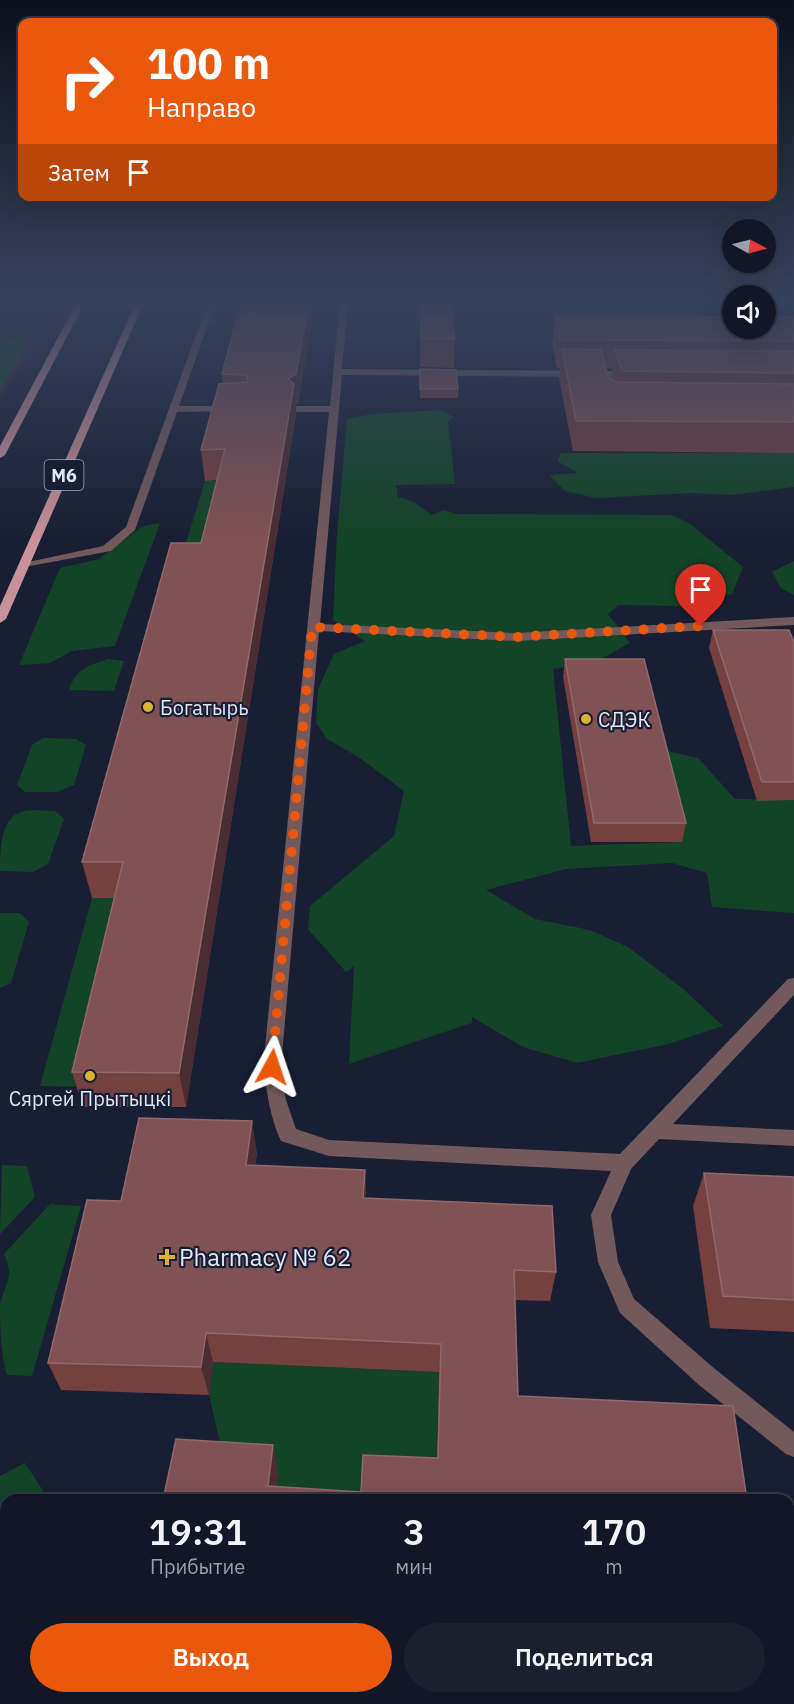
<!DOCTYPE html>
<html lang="ru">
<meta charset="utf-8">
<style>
:root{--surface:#121727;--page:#1b202f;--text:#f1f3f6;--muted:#9c9fa7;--line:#313644;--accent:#ea580c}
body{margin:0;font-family:"IBM Plex Sans",sans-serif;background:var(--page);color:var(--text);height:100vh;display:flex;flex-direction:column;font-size:22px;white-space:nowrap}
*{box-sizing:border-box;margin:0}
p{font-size:20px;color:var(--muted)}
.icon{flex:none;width:33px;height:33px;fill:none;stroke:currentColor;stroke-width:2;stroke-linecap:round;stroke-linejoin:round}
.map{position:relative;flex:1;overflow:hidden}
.drawer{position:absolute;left:0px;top:1494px;width:795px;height:210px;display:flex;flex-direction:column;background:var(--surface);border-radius:18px 18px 0 0;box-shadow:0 6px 24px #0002,0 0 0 2px var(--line)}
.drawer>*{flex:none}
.top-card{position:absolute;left:18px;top:18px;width:759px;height:183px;border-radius:12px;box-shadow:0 6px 24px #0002,0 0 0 2px var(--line);background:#ea580c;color:#fff;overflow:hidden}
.needle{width:39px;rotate:97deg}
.tools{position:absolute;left:722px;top:219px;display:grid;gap:12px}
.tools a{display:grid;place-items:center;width:54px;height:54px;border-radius:50%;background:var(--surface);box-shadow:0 6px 24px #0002,0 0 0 2px var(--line);font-size:30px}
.pin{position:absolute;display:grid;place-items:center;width:51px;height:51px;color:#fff;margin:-62px -26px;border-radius:50% 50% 50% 0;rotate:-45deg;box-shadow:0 0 6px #0007}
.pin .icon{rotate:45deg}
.me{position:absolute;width:66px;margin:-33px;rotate:5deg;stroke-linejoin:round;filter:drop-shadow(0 0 4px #0008)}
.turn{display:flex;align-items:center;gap:21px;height:126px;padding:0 30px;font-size:27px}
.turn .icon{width:78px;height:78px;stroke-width:2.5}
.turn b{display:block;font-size:42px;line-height:51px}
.then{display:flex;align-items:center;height:57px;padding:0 30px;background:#0003;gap:12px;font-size:22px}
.eta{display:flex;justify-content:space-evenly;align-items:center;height:102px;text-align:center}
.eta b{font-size:36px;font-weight:600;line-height:42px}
.action{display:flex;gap:12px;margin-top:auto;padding:12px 30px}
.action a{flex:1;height:69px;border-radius:36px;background:var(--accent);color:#fff;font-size:24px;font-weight:600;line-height:69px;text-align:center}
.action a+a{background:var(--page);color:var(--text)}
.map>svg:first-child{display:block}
</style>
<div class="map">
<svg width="794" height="1704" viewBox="0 0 794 1704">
<rect width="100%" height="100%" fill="#181f34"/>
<!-- commercial -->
<path fill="#342125" d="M30,333L28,355L0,399V339Z"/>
<!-- green -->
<g fill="#134427">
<path d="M25,339L22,355L0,392V346L10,340Z"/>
<path d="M440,410L454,417L448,422L455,484L396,485L398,497L414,502L432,515L444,510L456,514L672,515L689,523L743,567L732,594L682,606L618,605L608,614L630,643L596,662L553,669L571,846L682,842L659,749L698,758L735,799L794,800V913L712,907L707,873L672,863L566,869L486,890L535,919L590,930L628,947L682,988L723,1026L668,1044L577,1063L523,1047L472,1017V1023L349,1064L354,966L346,972L308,929L310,906L394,836L404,791L360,758L327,739L316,723L318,689L334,654L365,641L333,620L337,535L347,419L371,414Z"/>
<path d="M561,453H794V487L731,495L692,493L596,498L565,491L549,475L578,473L557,461Z"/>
<path d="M228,480L205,576H176L205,481Z"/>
<path d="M160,523L115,646L72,651L50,663L19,665L60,568L99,559L143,526Z"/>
<path d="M794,561V595L781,588L772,572Z"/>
<path d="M108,659L124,661L114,691L69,690C76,668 88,666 108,659Z"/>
<path d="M43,738L76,739L86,745L74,785L57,792H25L17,785L32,745Z"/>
<path d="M55,811L64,819L48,864L33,872L0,871C0,853 0,818 21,812C31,809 45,811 55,811Z"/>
<path d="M92,898H131L87,1087L40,1086Z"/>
<path d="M0,913H20L29,922L11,983L0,988Z"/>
<path d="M2,1165L27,1166L35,1197L0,1234Z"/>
<path d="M50,1204L81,1206L32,1376L7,1375C1,1356 0,1324 0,1304C5,1283 15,1278 4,1254Z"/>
<path d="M213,1362L439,1372L436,1484L363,1500H275L226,1468L209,1395Z"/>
<path d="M25,1463L49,1500H6V1548L0,1537V1476Z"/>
<path d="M27,1698H100V1704H31Z"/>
<path d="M117,1698H190L195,1704H119Z"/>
</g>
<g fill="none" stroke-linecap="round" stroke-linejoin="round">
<!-- lane -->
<g fill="#74595c" fill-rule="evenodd">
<path d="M208,302H216L179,406H230L233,407V411L177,412L135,530L111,551L19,568V564L103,546L126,527Z"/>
<path d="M340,302H348L342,369L631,371L635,374L631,377L342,375L320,624L516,633L794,617V625L516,641L319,631L281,1067L286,1100L296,1129L329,1140L620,1154L788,979L794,978V995L673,1124L794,1130V1146L659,1139L631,1169L611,1215L618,1262L634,1299L715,1369L794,1432V1457L786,1454L699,1385L620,1313L598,1262L591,1215L611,1171L329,1156L281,1141C270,1118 267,1092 263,1067L329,412H297L292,409L297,406H330Z"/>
</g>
<!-- primary -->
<g fill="#c99199" fill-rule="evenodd">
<path d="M77,302H85L5,455L0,458V446Z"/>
<path d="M136,302H144L6,619L0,623V606Z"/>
</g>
</g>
<!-- wall -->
<g fill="#754040" fill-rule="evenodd">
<path d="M241,302H315L298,404L296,405V414L186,1107H83L72,1072L114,898H92L82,862L201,543L217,480L205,481L201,450L223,384L222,374Z"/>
<path d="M421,302L455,339L454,368L420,367Z"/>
<path d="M555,315L794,317V453L573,451L559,378L560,368H557L552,343ZM606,368L612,369L611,379L608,377Z"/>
<path d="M420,369L458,389V398H420Z"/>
<path d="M713,630L794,642V800L757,801L709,648Z"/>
<path d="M565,659L686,823L682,842H591L563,677Z"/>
<path d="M257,1152L255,1166L365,1170L366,1199L556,1272L550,1301L515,1300L518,1396L747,1500H163L278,1471L276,1487L361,1492L437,1458L439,1372L213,1362L209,1395L61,1390L48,1363L121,1201Z"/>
<path d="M704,1173L794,1177V1332L710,1328L693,1206Z"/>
<path d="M292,1698L733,1704H292Z"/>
</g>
<!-- shaded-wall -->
<g fill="#4b2c33">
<path d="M309,302H315L298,404L296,405V414L186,1107L179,1073L288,379Z"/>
<path d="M252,1121L257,1152L251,1197L246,1165Z"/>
<path d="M365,1170L366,1201L363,1198Z"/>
<path d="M206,1333L213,1362L209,1395L201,1367Z"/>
<path d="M273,1445L278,1471L275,1500L268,1486Z"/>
</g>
<!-- building -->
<g fill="#815253" stroke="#90696c" stroke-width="1.5">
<path d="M241,302H309L296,374L288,379L294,384L179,1073L72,1072L123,862H82L171,543H201L225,449L201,450L219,384L248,382L247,376L243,375L222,374Z"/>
<path d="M421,302H450L455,339H421Z"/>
<path d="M555,315L732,317V328H765V317H794V341L560,340Z"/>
<path d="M562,349L601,350L608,377L616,382L794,384V422L576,421Z"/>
<path d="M615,350L794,351V373L622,371Z"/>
<path d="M420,369L456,370L458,389H420Z"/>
<path d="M713,630H789L794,642V782H762Z"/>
<path d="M565,659H644L686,823H594Z"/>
<path d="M139,1118L252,1121L246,1165L365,1170L363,1198L552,1206L556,1272L514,1270L518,1396L733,1406L747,1500L706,1499V1500H163L176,1439L273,1445L268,1486L361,1492L363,1455L438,1458L441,1344L206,1333L201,1367L48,1363L87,1200L121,1201Z"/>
<path d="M704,1173L794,1177V1300L723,1296Z"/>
<path d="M292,1698H732L733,1704H553L517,1702V1704H319L291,1702Z"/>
</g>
<!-- sky -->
<linearGradient id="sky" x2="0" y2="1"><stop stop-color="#0d111d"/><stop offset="0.56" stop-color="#37425c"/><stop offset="1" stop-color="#37425c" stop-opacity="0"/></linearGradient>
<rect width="794" height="540" fill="url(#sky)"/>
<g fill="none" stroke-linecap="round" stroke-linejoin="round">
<!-- route -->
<path stroke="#ea580c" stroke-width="10" stroke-dasharray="0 18" d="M272,1067L312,627L516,637L701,626"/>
</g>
<!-- markers -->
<g fill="#dbb233" stroke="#181f34" stroke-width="2">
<circle cx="148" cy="707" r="6"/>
<circle cx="586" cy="719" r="6"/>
<circle cx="90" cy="1076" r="6"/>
<path d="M164 1248h6v6h6v6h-6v6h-6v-6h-6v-6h6z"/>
</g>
<g text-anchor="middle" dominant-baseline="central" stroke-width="4.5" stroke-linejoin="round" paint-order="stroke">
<!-- shield labels -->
<rect fill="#181f34" stroke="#a4aabb" stroke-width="1.5" x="44.5" y="460" width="39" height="30" rx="4.5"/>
<g font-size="18" font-weight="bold" fill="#e0e6f5">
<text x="64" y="475">М6</text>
</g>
<!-- poi labels -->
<g font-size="20" fill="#e0e6f5" stroke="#181f34" text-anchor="start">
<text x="160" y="707">Богатырь</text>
<text x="598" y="719">СДЭК</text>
<text x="90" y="1098" text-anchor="middle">Сяргей Прытыцкі</text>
</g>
<!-- near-poi labels -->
<g font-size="24" fill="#e0e6f5" stroke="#181f34" text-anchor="start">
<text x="179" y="1257">Pharmacy № 62</text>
</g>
</g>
</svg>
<div class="tools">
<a><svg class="needle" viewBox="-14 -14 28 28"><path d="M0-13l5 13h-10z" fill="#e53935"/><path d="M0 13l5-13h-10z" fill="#9c9fa7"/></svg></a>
<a><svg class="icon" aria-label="sound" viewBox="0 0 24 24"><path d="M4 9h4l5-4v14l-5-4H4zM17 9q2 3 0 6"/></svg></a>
</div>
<div class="pin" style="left:701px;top:626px;background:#d93025"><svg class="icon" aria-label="arrive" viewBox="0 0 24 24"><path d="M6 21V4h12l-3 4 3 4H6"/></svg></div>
<svg class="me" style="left:272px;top:1067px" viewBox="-20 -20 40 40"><path d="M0-17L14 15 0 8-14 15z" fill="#ea580c" stroke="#fff" stroke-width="4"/></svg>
<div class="top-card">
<div class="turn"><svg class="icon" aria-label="right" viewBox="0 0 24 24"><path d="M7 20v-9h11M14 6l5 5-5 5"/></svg><div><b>100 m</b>Направо</div></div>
<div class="then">Затем<svg class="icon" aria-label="arrive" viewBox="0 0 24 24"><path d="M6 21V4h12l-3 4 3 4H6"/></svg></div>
</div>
<section class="drawer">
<div class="eta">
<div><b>19:31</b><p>Прибытие</p></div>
<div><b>3</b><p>мин</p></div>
<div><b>170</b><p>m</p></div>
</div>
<div class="action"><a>Выход</a><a>Поделиться</a></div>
</section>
</div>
